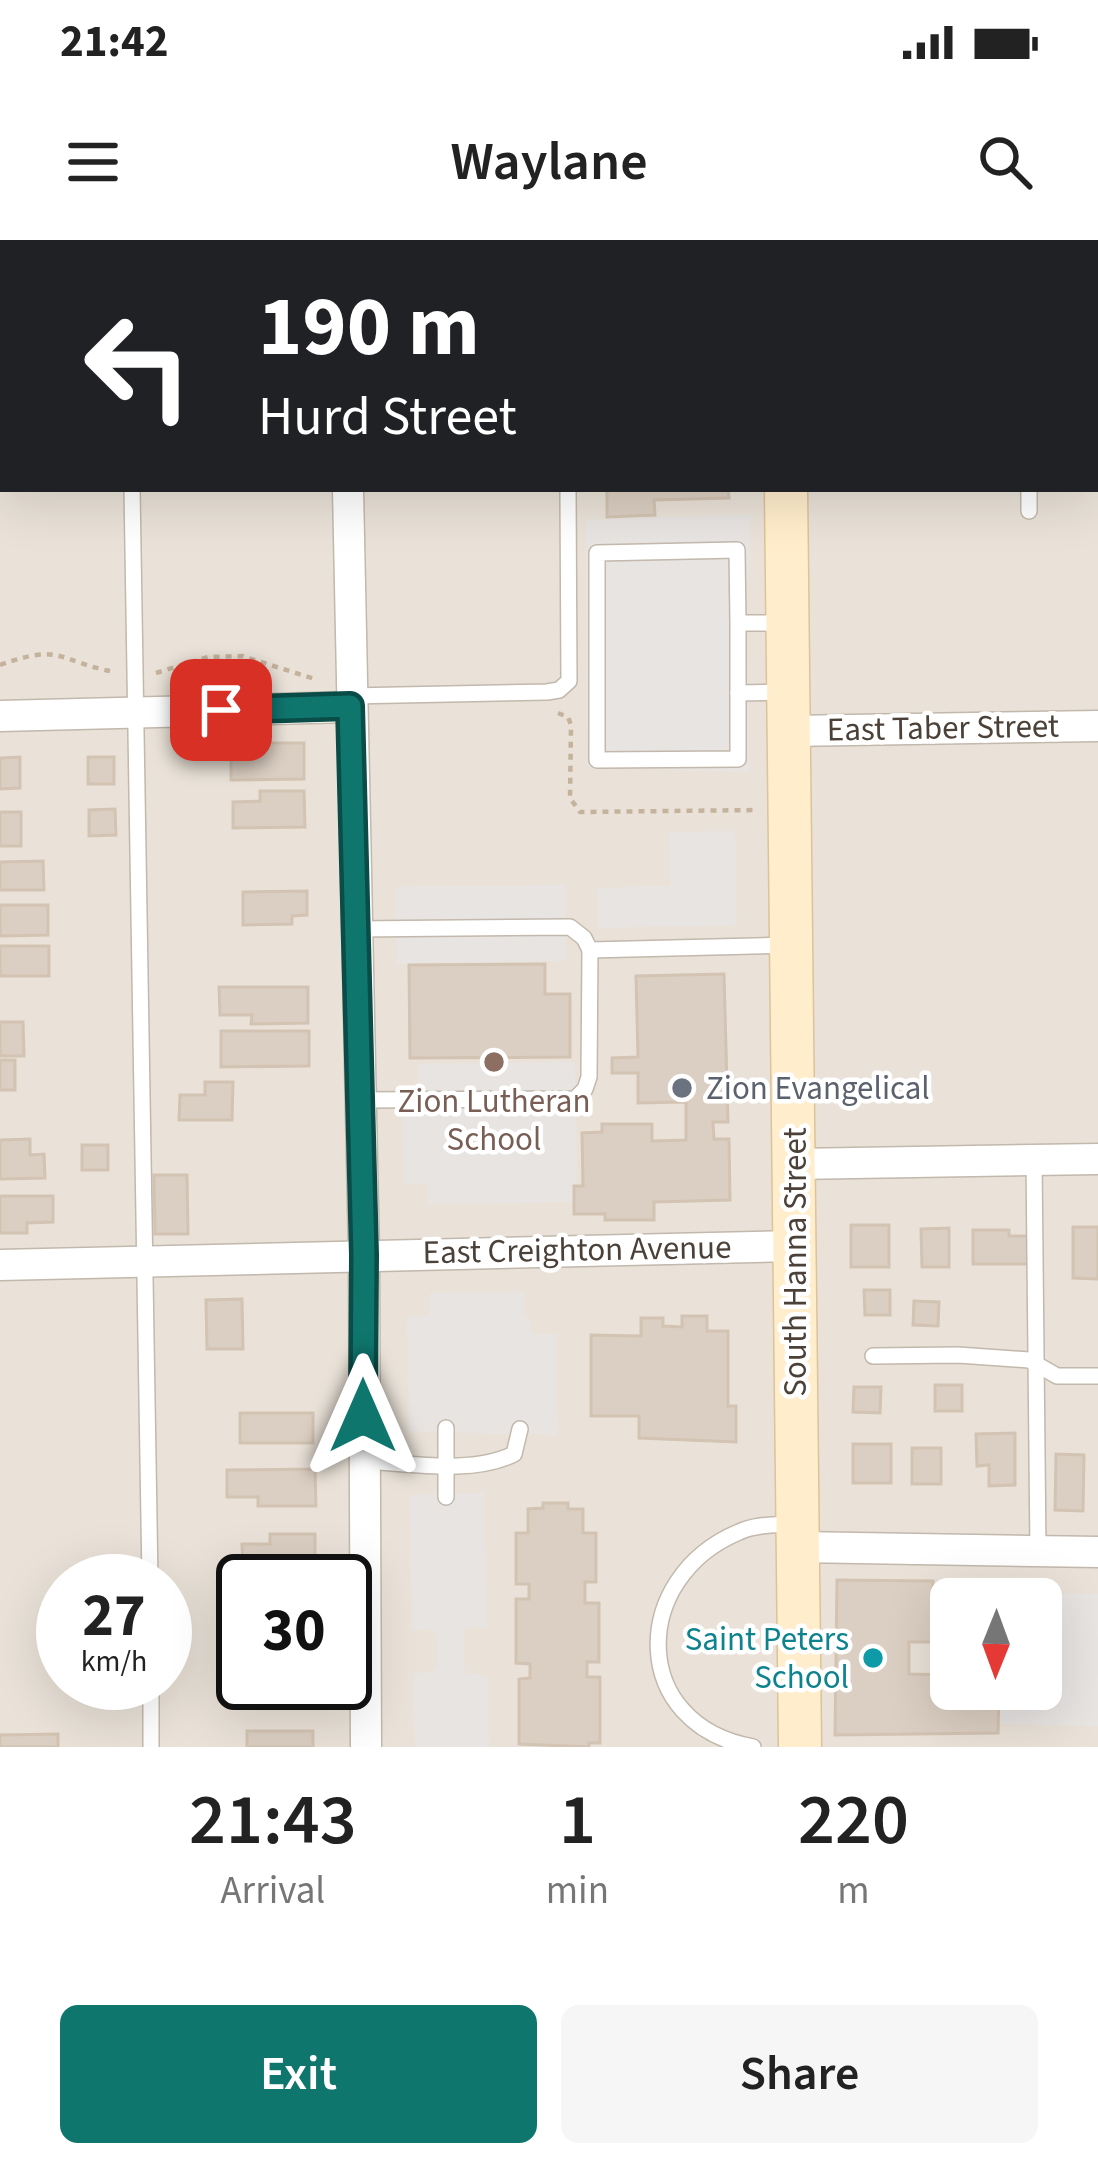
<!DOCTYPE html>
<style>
:root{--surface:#fff;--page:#f6f6f6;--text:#222;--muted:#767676;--accent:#0f766e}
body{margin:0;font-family:"Source Sans 3",sans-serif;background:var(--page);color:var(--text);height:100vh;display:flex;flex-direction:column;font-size:45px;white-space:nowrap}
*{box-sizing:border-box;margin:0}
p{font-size:39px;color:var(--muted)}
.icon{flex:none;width:66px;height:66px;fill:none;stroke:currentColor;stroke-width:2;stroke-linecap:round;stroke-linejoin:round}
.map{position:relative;height:1507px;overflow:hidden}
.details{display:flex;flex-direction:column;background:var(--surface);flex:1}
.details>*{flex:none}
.top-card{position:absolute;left:0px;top:0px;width:1098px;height:252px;box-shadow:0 12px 48px #0002;background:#202124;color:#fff;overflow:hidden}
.needle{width:78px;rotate:181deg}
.fabs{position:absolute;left:930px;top:1338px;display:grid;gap:24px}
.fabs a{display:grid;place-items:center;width:132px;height:132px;border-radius:18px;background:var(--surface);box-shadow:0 12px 48px #0002;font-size:60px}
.speed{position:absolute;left:36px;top:1314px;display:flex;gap:24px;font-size:60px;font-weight:700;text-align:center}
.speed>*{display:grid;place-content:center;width:156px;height:156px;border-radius:50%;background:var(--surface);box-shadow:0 12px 48px #0002;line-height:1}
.speed small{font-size:30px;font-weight:400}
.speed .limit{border:6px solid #111;border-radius:18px;background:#fff;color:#111}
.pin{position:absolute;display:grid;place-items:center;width:102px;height:102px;color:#fff;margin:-51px;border-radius:24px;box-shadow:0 6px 18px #0006}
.me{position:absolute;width:132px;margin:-66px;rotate:0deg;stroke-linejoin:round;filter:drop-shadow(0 0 9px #0008)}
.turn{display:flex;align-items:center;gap:42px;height:252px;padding:0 60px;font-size:54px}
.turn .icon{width:156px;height:156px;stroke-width:2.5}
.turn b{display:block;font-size:84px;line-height:102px}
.eta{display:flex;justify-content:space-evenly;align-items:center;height:204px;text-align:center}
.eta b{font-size:72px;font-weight:600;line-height:84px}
.primary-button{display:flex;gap:24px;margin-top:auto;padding:24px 60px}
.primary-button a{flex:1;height:138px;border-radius:18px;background:var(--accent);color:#fff;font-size:48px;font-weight:600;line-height:138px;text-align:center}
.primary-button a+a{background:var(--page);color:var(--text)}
.status{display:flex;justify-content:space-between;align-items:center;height:84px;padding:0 60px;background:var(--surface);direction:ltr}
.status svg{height:33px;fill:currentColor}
header{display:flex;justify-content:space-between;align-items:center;height:156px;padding:0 60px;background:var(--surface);font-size:54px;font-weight:600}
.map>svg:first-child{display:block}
</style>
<div class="status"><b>21:42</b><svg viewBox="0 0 49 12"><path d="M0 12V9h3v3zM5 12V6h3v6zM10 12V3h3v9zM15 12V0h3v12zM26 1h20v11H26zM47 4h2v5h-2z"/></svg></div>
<header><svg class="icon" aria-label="menu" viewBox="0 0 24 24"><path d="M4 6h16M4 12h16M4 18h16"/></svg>Waylane<svg class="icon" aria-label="search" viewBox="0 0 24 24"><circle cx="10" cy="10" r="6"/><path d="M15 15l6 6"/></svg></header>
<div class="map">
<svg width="1098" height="1507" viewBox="0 0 1098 1507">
<rect width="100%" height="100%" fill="#f6f1ea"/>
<!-- residential -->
<path fill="#eae2d8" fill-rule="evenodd" d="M0,0H1098V1507H0ZM3,3H1095V249H3ZM63,1341H165V1443H63ZM243,1341H345V1443H243ZM951,1359H1041V1449H951Z"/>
<!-- parking -->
<g fill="#e7e4e2">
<path d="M750,275V333L746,342L749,532L588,527L586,280Z"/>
<path d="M735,591L737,685L598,688L597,648L670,646L669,592Z"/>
<path d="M565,645L566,721L397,724L396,647Z"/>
<path d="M575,822L577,962L428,964V944H404L403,846L418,845V824Z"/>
<path d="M524,1052V1076L531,1081L532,1094H556L557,1195L409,1191L407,1077L429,1076L430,1053Z"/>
<path d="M484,1253L486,1387H468L464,1392L465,1433L488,1436L489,1507H415L413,1434L437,1430V1396L431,1389L412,1390L410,1255Z"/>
<path d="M999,1353L1098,1354V1486L1000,1484V1449H1041V1359H999Z"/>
</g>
<!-- building -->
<g fill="#dbcec2" stroke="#d3c3b2" stroke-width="3">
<path d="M607,249H728L729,258L654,260L655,275L607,277Z"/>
<path d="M259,503H304V539L231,540V514H259Z"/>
<path d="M20,517V548L0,549V518Z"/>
<rect x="88" y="517" width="26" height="27"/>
<path d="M260,551H304L305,587L233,588V562L260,561Z"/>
<path d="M115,569L116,595L89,596V570Z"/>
<rect x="0" y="572" width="21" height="34"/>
<path d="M43,621L44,650H0V622Z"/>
<path d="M307,651V675L292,676V684L243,685V652Z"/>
<path d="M0,665H48V695L0,696Z"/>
<rect x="0" y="706" width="49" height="30"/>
<path d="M545,724V754H570V817L410,818L409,725Z"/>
<path d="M724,734L728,882H713L714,899H729L730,960L654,962V980H605V974H574V946H583L582,893L602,892V884H652V901L686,900V862L638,863V833H612V818L638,817L636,736Z"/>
<path d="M219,747H308V783L251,784L252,775H220Z"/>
<path d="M0,782H23L24,816H0Z"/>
<path d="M221,791H309V826L221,827Z"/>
<rect x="0" y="820" width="15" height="30"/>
<path d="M205,842H233L232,880H179L180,855H205Z"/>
<path d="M30,899V915L44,914L45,938L0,939V900Z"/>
<rect x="82" y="905" width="26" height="25"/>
<path d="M154,935H187L188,994H155Z"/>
<path d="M0,956H53V982L27,983V993H0Z"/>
<rect x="851" y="985" width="38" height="42"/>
<path d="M1073,987H1098V1039L1073,1038Z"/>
<path d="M949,988V1027H922L921,989Z"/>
<path d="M973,990H1009V996H1030V1024H973Z"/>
<path d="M864,1050H890V1075H865Z"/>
<path d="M242,1059L243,1109H207L206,1060Z"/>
<path d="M914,1061L939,1062L938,1086L913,1085Z"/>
<path d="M682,1076H707V1091H728V1166H736V1202L639,1198V1176H591V1095L641,1096V1078H663V1086L682,1087Z"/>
<rect x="935" y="1145" width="27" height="26"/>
<path d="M854,1147H881L880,1173L853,1172Z"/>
<rect x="240" y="1173" width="73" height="30"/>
<path d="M1015,1193V1245L989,1246V1225L977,1226L976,1194Z"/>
<rect x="853" y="1204" width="38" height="39"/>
<rect x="912" y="1208" width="29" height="36"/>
<path d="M1056,1214L1084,1215L1083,1271L1055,1270Z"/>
<path d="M315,1229L316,1266H258V1257H227V1230Z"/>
<path d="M543,1263H568V1269H583V1293H596V1342H585V1363H599V1422H587V1437H600V1503H589V1507L519,1504V1439L530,1438V1424L516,1423V1359H529V1344H516V1293H528V1269L543,1268Z"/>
<path d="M270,1294H315V1330L243,1331L242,1304H270Z"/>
<path d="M837,1340L933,1341V1348L997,1349L996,1359H951V1402H909V1434L951,1435V1449H999L998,1493L835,1495Z"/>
<rect x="228" y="1359" width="15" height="27"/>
<path d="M246,1443H312L313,1457H246Z"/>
<rect x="247" y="1491" width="66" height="16"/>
<path d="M58,1494V1507H0V1495Z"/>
</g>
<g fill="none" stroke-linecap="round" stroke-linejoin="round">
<defs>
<g id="lane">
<path d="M129,0V3"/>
<path d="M565,0V3"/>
<path d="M1023,0V3"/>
<path d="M132,249L150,1341"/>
<path d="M1029,249V271"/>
<path d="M738,383L737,310L597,313V520L738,519V383H785"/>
<path d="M738,453L786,452"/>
<path d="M350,456L547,452L559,450L569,441L568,249"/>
<path d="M355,689L570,687L584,698L590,710L589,837L585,849L575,859L360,860"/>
<path d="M590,710L789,705"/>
<path d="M1034,920L1038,1311"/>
<path d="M873,1116L958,1115L1029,1120L1057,1136H1098"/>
<path d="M364,1221C410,1223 471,1235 514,1214L520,1189"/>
<path d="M446,1257V1188"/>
<path d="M151,1443V1507"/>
<path d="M753,1507C629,1485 629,1338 739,1292C756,1284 776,1285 794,1284"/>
</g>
<g id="street">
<path d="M345,0V3"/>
<path d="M1095,53H1098"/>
<path d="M348,249L364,1015L366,1507"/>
<path d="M0,476L350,467"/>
<path d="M789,491L1098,486"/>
<path d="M795,924L1098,919"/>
<path d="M0,1025L795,1006"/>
<path d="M798,1307L1098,1312"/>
</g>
<g id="secondary">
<path d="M783,0V3"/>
<path d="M786,249L800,1507"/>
</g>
</defs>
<!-- lane casing -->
<use href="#lane" stroke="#c2b8ac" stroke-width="18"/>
<!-- street casing -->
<use href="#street" stroke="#c2b8ac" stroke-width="33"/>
<!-- secondary casing -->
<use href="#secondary" stroke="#dbc39a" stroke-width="45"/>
<!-- path -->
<g stroke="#c5b29c" stroke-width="4.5" stroke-dasharray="6 6" stroke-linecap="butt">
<path d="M0,425C64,402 58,422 115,432"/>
<path d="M156,433L208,417L242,416L318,440"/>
<path d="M558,473L568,477L571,485L570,558L580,572L758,570"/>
</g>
<!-- lane -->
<use href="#lane" stroke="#fff" stroke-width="15"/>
<!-- street -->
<use href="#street" stroke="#fff" stroke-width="30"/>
<!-- secondary -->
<use href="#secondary" stroke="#ffedcb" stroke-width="42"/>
</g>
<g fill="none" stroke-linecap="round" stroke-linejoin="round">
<defs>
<path id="route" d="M221,470L350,466L364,1015L363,1176"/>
</defs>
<!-- route casing -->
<use href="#route" stroke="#0a4d48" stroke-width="30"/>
<!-- route -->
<use href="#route" stroke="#0f766e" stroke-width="21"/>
</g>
<!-- markers -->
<circle fill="#8d6e63" stroke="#fff" stroke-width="4.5" cx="494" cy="822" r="12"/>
<circle fill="#6b7280" stroke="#fff" stroke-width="4.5" cx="682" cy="848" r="12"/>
<circle fill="#0f9aa8" stroke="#fff" stroke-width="4.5" cx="873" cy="1418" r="12"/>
<g text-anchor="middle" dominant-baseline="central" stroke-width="9" stroke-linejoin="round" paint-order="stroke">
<!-- street labels -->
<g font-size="33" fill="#4b4138" stroke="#fff">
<text transform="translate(943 488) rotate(-1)">East Taber Street</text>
<text transform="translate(577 1010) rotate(-1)">East Creighton Avenue</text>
<text transform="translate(795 1022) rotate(-90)">South Hanna Street</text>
</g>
<!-- worship labels -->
<g font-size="33" fill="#5b616d" stroke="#fff" text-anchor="start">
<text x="706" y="848">Zion Evangelical</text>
</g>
<!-- education labels -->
<g font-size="33" fill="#785e54" stroke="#fff">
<text x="494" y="861">Zion Lutheran<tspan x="494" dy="38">School</tspan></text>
</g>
<!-- culture labels -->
<g font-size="33" fill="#0d838f" stroke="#fff" text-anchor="end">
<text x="849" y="1399">Saint Peters<tspan x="849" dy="38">School</tspan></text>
</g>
</g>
</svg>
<div class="fabs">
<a><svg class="needle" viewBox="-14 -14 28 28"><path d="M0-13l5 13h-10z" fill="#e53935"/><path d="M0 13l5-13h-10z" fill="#767676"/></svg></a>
</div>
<div class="speed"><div>27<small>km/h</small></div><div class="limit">30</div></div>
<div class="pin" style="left:221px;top:470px;background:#d93025"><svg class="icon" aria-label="arrive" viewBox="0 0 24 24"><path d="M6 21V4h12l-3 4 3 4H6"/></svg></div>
<svg class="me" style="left:363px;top:1176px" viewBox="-20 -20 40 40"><path d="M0-17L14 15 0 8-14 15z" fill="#0f766e" stroke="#fff" stroke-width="4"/></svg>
<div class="top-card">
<div class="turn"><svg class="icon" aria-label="left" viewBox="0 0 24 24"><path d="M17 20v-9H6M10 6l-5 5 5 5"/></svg><div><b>190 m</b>Hurd Street</div></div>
</div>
</div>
<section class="details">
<div class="eta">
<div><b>21:43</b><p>Arrival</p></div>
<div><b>1</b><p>min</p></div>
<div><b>220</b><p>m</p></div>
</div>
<div class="primary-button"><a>Exit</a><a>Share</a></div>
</section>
